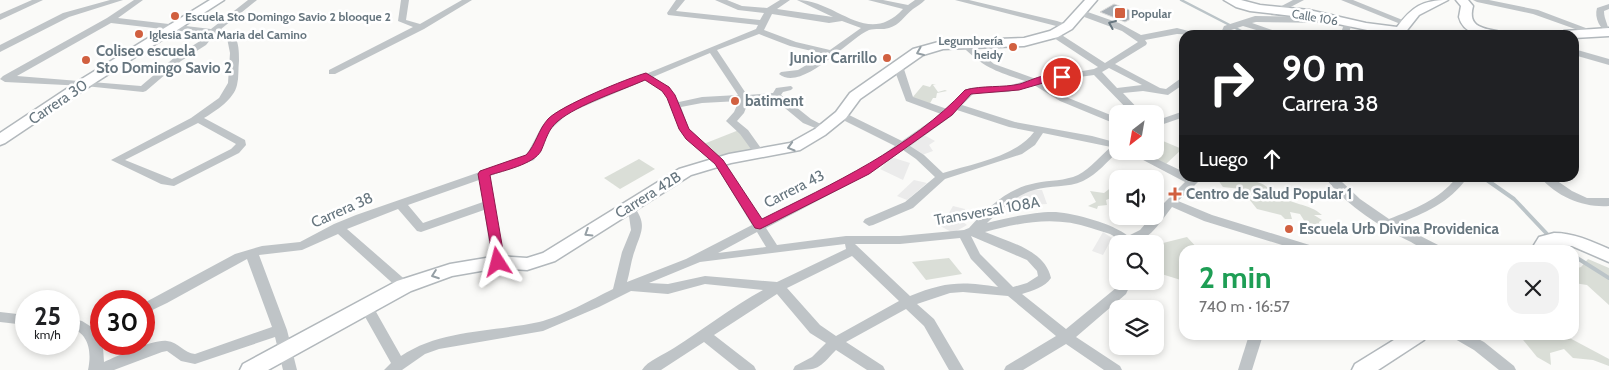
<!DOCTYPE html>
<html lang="es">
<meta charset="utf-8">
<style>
:root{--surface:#fff;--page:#f2f2f2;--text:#202124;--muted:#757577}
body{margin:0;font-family:Cabin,sans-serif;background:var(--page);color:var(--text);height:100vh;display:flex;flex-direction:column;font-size:19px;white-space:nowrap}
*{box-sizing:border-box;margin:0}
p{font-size:16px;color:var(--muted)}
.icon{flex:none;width:28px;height:28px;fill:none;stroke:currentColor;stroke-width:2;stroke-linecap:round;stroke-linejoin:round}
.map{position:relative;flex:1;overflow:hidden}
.panel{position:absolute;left:1179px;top:245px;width:400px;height:95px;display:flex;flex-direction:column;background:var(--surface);border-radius:15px;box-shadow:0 2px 8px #0003}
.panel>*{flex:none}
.guide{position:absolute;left:1179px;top:30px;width:400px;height:152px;border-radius:15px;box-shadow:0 2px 8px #0003;background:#202124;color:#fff;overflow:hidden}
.needle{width:32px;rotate:211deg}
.buttons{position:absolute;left:1109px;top:105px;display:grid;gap:10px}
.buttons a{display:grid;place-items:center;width:55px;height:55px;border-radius:10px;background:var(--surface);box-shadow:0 2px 8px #0003;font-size:25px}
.speed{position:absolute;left:15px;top:290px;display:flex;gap:10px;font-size:25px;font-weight:700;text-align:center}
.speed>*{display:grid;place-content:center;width:65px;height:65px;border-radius:50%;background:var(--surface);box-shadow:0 2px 8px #0003;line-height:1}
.speed small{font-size:12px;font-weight:400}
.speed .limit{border:8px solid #d22;background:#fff;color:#111}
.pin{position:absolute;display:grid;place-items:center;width:42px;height:42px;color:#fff;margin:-21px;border:2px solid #fff;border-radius:50%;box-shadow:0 1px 5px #0007}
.me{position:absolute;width:55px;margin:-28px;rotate:351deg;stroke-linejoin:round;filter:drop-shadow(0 0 4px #0008)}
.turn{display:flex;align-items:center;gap:18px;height:105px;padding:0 20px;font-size:22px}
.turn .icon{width:65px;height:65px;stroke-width:2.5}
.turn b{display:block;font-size:35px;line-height:42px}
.then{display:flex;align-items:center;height:48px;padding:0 20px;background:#0003;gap:10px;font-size:19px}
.round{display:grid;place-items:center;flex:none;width:52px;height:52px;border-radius:15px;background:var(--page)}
.summary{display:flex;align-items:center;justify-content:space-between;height:85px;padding:0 20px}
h1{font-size:30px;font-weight:700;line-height:38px;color:#1e9e55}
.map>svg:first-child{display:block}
</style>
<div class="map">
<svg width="1609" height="370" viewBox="0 0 1609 370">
<rect width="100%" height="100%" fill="#fafaf8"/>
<!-- built -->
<g fill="#ebebeb">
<path d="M924,135L935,141L929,145L933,151L922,155L909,146Z"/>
<path d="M891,157L910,163L903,180L880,169Z"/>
<path d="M914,180L927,183L907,200L897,196Z"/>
<path d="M1028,190H1042L1047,204L1005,206Z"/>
<path d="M953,206L965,209L962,218L955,216L967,225L953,233L935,223L952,215L949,213Z"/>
<path d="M1103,232L1112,238L1103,255L1092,251Z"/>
</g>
<!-- green -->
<g fill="#daded7">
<path d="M932,84L936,85H933L938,92L945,90L947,91L937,93L936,98H933L929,105L912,98L923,85L930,87Z"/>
<path d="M739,130L757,153L719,161L701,145Z"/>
<path d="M1163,141L1182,149L1166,164L1147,155L1151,151H1155V148Z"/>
<path d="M639,159L655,169L620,189L604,178Z"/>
<path d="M1226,179C1236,182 1246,179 1257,182C1265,184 1270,190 1276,194C1291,205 1309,203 1322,215H1314L1322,220L1319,222L1320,226L1305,222L1300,214L1290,212L1292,219H1285L1281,215L1257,209L1241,189L1223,187L1218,180Z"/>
<path d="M1117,183V199L1111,198L1106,200L1107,205L1098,206L1097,209L1088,206L1096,202L1090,191L1104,193Z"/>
<path d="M1187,237L1199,250H1184V281L1155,272V245Z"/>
<path d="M949,258L962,274L926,280L912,262Z"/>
<path d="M1588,259L1609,268V305L1587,285L1574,283V278H1579L1574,269L1581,267Z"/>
<path d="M1519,335H1564L1609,359V366L1593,360L1573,358L1564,349L1550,353L1551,365L1537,357Z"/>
</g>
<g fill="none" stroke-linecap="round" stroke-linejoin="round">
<!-- stream-far1 -->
<path stroke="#bbc4c8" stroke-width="2.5" d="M1181,0L1249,35"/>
<!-- stream -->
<g stroke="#bbc4c8" stroke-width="4">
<path d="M1484,178L1514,199L1548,235"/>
<path d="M1558,247L1563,250"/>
<path d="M1574,256L1609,278"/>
</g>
</g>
<!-- building -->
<path fill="#a9b0b6" stroke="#dbdbda" d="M1114,4L1140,14L1125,22L1100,12Z"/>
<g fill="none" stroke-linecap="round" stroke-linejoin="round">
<defs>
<g id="secondary">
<path d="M210,0H224L90,86L5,143L0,145V133L80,80Z"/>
<path d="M1085,0H1097L1072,29L1058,37L1024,46L943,49L923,55L860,99L846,118L825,135L800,150L731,163L691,175L555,261L527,270L498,268L452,276L411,291L268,370H240L243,364L397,281L450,264L498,256L527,258L543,253L679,169L729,154L790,143L815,129L836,112L850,93L913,49L942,41L1024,38L1050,31L1064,23Z"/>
<path d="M1224,0H1241L1260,5L1309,10L1366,23L1397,27C1412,7 1422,0 1448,0L1419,15L1404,34L1400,35L1377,32L1309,18L1250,11L1236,7Z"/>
<path d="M1456,0H1468L1473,6C1467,28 1484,28 1500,32L1502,35C1486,35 1464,37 1459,17L1461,6Z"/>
<path d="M1609,28V36L1574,38V35H1558L1564,31Z"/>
<path d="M1554,233C1574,233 1591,241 1609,249V262L1572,246L1554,245L1549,250H1531L1539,237Z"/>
<path d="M1402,335H1427L1424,340L1378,370H1352L1355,364Z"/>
</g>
</defs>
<!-- secondary casing -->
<use href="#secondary" stroke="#b2b8bc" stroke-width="3"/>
<!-- street -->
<g fill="#bfc4c7" fill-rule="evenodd">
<path d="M32,0H43L0,20V14Z"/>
<path d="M110,0H123L69,17L0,52V45L63,13Z"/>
<path d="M134,0H143L118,18L211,29L248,0H257L221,29L234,34C239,43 239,52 239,61C238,69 239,77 237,85C234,99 216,111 204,118L245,140L246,145L239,153L174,186L161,184L111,160L191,118L219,98L228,83L230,53L227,38L215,34L206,45L181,61L146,91L143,92L85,86L5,82L0,79L3,76L107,18ZM111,23L205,34L200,41L175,57L141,86L17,76ZM198,123L236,144L231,149L172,179L125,160Z"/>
<path d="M401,0H409L406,20L420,24L462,0H472L424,29L335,74H329V70L413,27L398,21Z"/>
<path d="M676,0H685L676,11L760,20L764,13L738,10L715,0H727L742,6L767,8L780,0H790L777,9L833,17L797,0C837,0 867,48 903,9L868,0H883L908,5L915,0H925C921,4 917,6 913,9C904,16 900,25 889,28C883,30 875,28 869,30C849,38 802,93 779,74L781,72L798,70L825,54L790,46L759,34L717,50L747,95L773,93L776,88L791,86L793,88L791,90L783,92L781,95L811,119L830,129L825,132L803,123L774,99L749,100L744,113L737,121L748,130L765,154L760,157L756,156L740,134L726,121L734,112L739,101L702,103L681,107L689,129L723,160L761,220L861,170L895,146L837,117L836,115L837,113H845L902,141L941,114L906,101L893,66L895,64L898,63L903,66L913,97L947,109L969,88L1008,86L1025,81C998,72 984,68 963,47V43H969L994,64L1036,79L1094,69L1098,67L1051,36V32H1057L1105,63L1138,42L1122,31L1079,15V11L1082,10L1119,23L1141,35L1177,28L1196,33L1197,35L1177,34L1145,40L1147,43L1146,45L1115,64L1160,88L1166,89L1184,76V84L1168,95L1143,91L1123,93L1143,114H1132L1094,75L1043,82L1066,97L1118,118V125L1060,101L1034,85L1008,92L974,93L962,105L1015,122L1092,136L1118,143V151H1119C1107,161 1098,174 1083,181C1068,188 1050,185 1034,190C1015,195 1001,210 987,223C1006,218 1037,211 1056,212C1076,214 1112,223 1128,236L1140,230L1152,216H1155V212L1185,182L1126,151H1140L1184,172V178L1197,179L1199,181L1197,183L1178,201L1212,215L1316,247L1318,250H1298L1204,221L1172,207C1161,221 1149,242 1129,244C1120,245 1117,237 1110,234C1104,232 1097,230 1091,228C1056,216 1021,222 985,232C1009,242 1045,250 1051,278C1045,287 1032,291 1022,294L1066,329L1116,288L1119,281H1132L1126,294L1076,337L1120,366L1122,370H1104L1066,344L1023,370H1004L1006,366L1056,336L1008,296L963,292L950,293L917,304L934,319L964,370H949L924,326L906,309L846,342L883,366L885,370H867L836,350C818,369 819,370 793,370L795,366L812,357L826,343L810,333L777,294L714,335L754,366L756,370H739L704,342L661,370H642C647,361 665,354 674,348C704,329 732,307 763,290L705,284L668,294L631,291L599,307L543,331L439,349L425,354L402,370H384L391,363L359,306L361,303H371L401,356C441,329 494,332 539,322C560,317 593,299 613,289L622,252L631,230L629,216L623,208L625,205H633C647,224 642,230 635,250C631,260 630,272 627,282L686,259L752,225L715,164L686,139L679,129L667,98L662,91L646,80L573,111L564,117L548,132L540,150L534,160L490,176L504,262L502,265H494L492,262L484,210L421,232L417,231L398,209L347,229L409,283L410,286L409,289H399L338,234L302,250L259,255L287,330L297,370H283L275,337L195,364L181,361L167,351L162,352L114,370H88C92,352 89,332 69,328V318L82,321L90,326L101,321V332L97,334L103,347L104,362C118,356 153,339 167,341C178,342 184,353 195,354L272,327L247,259L167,303L144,314V303L235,254L262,246L300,242L334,224L356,215L526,156L542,126L565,107L756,29L758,25L668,15L667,13ZM772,14L829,23L842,21L861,28L830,50L796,42L764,30ZM710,53L738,95L702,97L679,102L668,87L653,77ZM1109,68L1142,85L1117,88L1102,72ZM957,110L1009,127L1034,132C1016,157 971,164 943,173L924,155L910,146L953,115ZM1043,133L1111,147C1100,156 1091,168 1078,175C1065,181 1050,180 1036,183C1008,188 987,208 969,228L964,230L900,236H846L777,245L766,228L869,174L903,150L916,159L935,177L905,202L865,219L863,222L869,226L873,225L913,208L945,179L1022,154L1035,145ZM479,180L483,202L423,223L408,205ZM757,232L766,247L718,253ZM971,236L1027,260L1037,271L1038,276L1027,283L1013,287L980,254ZM960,238L971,259L998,287C962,281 944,282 910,296L855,244H900ZM845,244L846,249L777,282L705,276L668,284L649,283L700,262ZM852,256L899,301L836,336L820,325L787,288Z"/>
<path d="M955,0H969L1057,21L1072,26L1068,29Z"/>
<path d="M1293,0H1304L1277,14L1274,15L1270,12Z"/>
<path d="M1341,0H1353L1410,23L1409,25H1403Z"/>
<path d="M1473,0H1489L1538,10L1599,33L1595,36L1592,35L1533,14L1477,2Z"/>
<path d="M1609,4V9L1604,11C1604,20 1609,25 1609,34C1600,29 1594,18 1597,8Z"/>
<path d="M1255,16L1331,17L1335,20L1331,23L1256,22L1252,23L1286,35H1273L1243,26L1231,30L1228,35H1220L1224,26Z"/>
<path d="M1348,21L1352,24L1348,35H1342L1341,33L1344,24Z"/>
<path d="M1574,49L1609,59V65L1574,55Z"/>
<path d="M1184,111V117L1155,127V121Z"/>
<path d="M1329,178H1345L1341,181L1360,199L1389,219C1414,209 1439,200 1456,178H1467C1449,203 1425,213 1397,224L1442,247L1444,250C1439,250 1434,251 1429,250C1423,249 1416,245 1411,242C1381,227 1348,207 1327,180Z"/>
<path d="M1541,178H1553L1572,191L1587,198H1609V206C1585,208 1557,197 1541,178Z"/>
<path d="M0,312L26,315V325L0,322Z"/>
<path d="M1249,335H1263L1252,370H1238Z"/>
<path d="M1453,335H1471L1484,342L1514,366L1516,370H1499L1474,350L1455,339Z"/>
</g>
<!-- secondary -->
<use href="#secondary" fill="#fff" fill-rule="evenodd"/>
</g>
<!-- one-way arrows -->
<defs><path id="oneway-chevron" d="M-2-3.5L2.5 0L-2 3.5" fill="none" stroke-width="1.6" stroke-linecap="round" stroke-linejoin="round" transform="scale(1.25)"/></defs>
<use stroke="#67767f" href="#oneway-chevron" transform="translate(1112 24) rotate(-157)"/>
<g stroke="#959fa5">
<use href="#oneway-chevron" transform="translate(920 52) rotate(157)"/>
<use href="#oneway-chevron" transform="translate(791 147) rotate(164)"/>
<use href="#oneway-chevron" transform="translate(588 233) rotate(148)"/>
<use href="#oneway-chevron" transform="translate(435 275) rotate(160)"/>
</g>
<!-- route -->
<path fill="#db2777" stroke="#8e194d" d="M646,73L669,87L675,95L689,129L723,160L762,219C832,184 911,148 965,90C983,85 1002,88 1020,84C1032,80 1056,68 1066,77L1065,79L1050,81L1019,90L971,94L952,115L869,174L760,229L755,228L715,164L686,139L679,129L667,98L662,91L645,80C620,91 579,104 558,121C548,129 546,140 541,151C534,164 503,171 490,175L505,262L503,265H494L478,174L480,171L526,155C536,145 538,130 548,119C560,106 628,78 646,73Z"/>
<!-- markers -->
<g fill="#d16040" stroke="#fff" stroke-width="2">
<rect x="1114" y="7" width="12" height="12" rx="2.5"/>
<circle cx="175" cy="16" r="5"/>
<circle cx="139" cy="34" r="5"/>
<circle cx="1013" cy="47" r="5"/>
<circle cx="887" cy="58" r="5"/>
<circle cx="86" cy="60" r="5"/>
<circle cx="735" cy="101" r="5"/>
<path d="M1172.5 186.5h5v5h5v5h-5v5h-5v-5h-5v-5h5z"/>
<circle cx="1289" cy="229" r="5"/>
</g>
<g text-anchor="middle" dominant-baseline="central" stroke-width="5" stroke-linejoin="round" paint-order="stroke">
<!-- far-poi labels -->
<g font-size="12" font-weight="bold" fill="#67767f" stroke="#fff" text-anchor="start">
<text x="1131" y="13">Popular</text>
<text x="185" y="16">Escuela Sto Domingo Savio 2 blooque 2</text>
<text x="149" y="34">Iglesia Santa Maria del Camino</text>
<text x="1003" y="40" text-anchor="end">Legumbrería<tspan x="1003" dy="14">heidy</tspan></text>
</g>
<!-- far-street labels -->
<g font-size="12" fill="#67767f" stroke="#fff">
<text transform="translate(1315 17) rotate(10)">Calle 106</text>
</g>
<!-- poi labels -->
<g font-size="15" font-weight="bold" fill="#67767f" stroke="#fff" text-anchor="start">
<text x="96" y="51">Coliseo escuela<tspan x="96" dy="17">Sto Domingo Savio 2</tspan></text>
<text x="877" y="58" text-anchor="end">Junior Carrillo</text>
<text x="745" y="101">batiment</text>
<text x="1186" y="194">Centro de Salud Popular 1</text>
<text x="1299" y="229">Escuela Urb Divina Providenica</text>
</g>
<!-- street labels -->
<g font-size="15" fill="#67767f" stroke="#fff">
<text transform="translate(58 102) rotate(-34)">Carrera 30</text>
<text transform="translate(794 189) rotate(-27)">Carrera 43</text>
<text transform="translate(648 195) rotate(-32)">Carrera 42B</text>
<text transform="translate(342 210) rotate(-24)">Carrera 38</text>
<text transform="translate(987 211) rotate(-10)">Transversal 108A</text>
</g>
</g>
</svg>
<div class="buttons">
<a><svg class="needle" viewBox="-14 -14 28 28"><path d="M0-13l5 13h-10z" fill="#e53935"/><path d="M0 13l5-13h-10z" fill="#757577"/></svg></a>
<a><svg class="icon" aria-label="sound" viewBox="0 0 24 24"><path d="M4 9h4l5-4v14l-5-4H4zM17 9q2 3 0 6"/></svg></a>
<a><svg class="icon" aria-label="search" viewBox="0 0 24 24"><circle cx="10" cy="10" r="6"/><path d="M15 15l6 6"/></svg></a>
<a><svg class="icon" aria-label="layers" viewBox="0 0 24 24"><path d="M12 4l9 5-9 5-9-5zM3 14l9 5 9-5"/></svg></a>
</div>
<div class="speed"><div>25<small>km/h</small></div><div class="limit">30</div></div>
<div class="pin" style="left:1062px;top:77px;background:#d93025"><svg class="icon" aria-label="arrive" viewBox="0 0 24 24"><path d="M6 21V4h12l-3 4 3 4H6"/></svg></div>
<svg class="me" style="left:498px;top:262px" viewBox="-20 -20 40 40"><path d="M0-17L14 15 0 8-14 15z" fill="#db2777" stroke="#fff" stroke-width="4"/></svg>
<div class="guide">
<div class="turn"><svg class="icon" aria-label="right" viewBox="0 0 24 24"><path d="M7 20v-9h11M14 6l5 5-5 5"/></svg><div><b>90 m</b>Carrera 38</div></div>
<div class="then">Luego<svg class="icon" aria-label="ahead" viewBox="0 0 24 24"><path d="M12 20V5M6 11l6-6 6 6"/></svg></div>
</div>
<section class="panel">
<div class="summary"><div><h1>2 min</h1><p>740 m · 16:57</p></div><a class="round"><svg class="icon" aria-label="close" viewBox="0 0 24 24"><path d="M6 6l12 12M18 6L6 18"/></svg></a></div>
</section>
</div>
